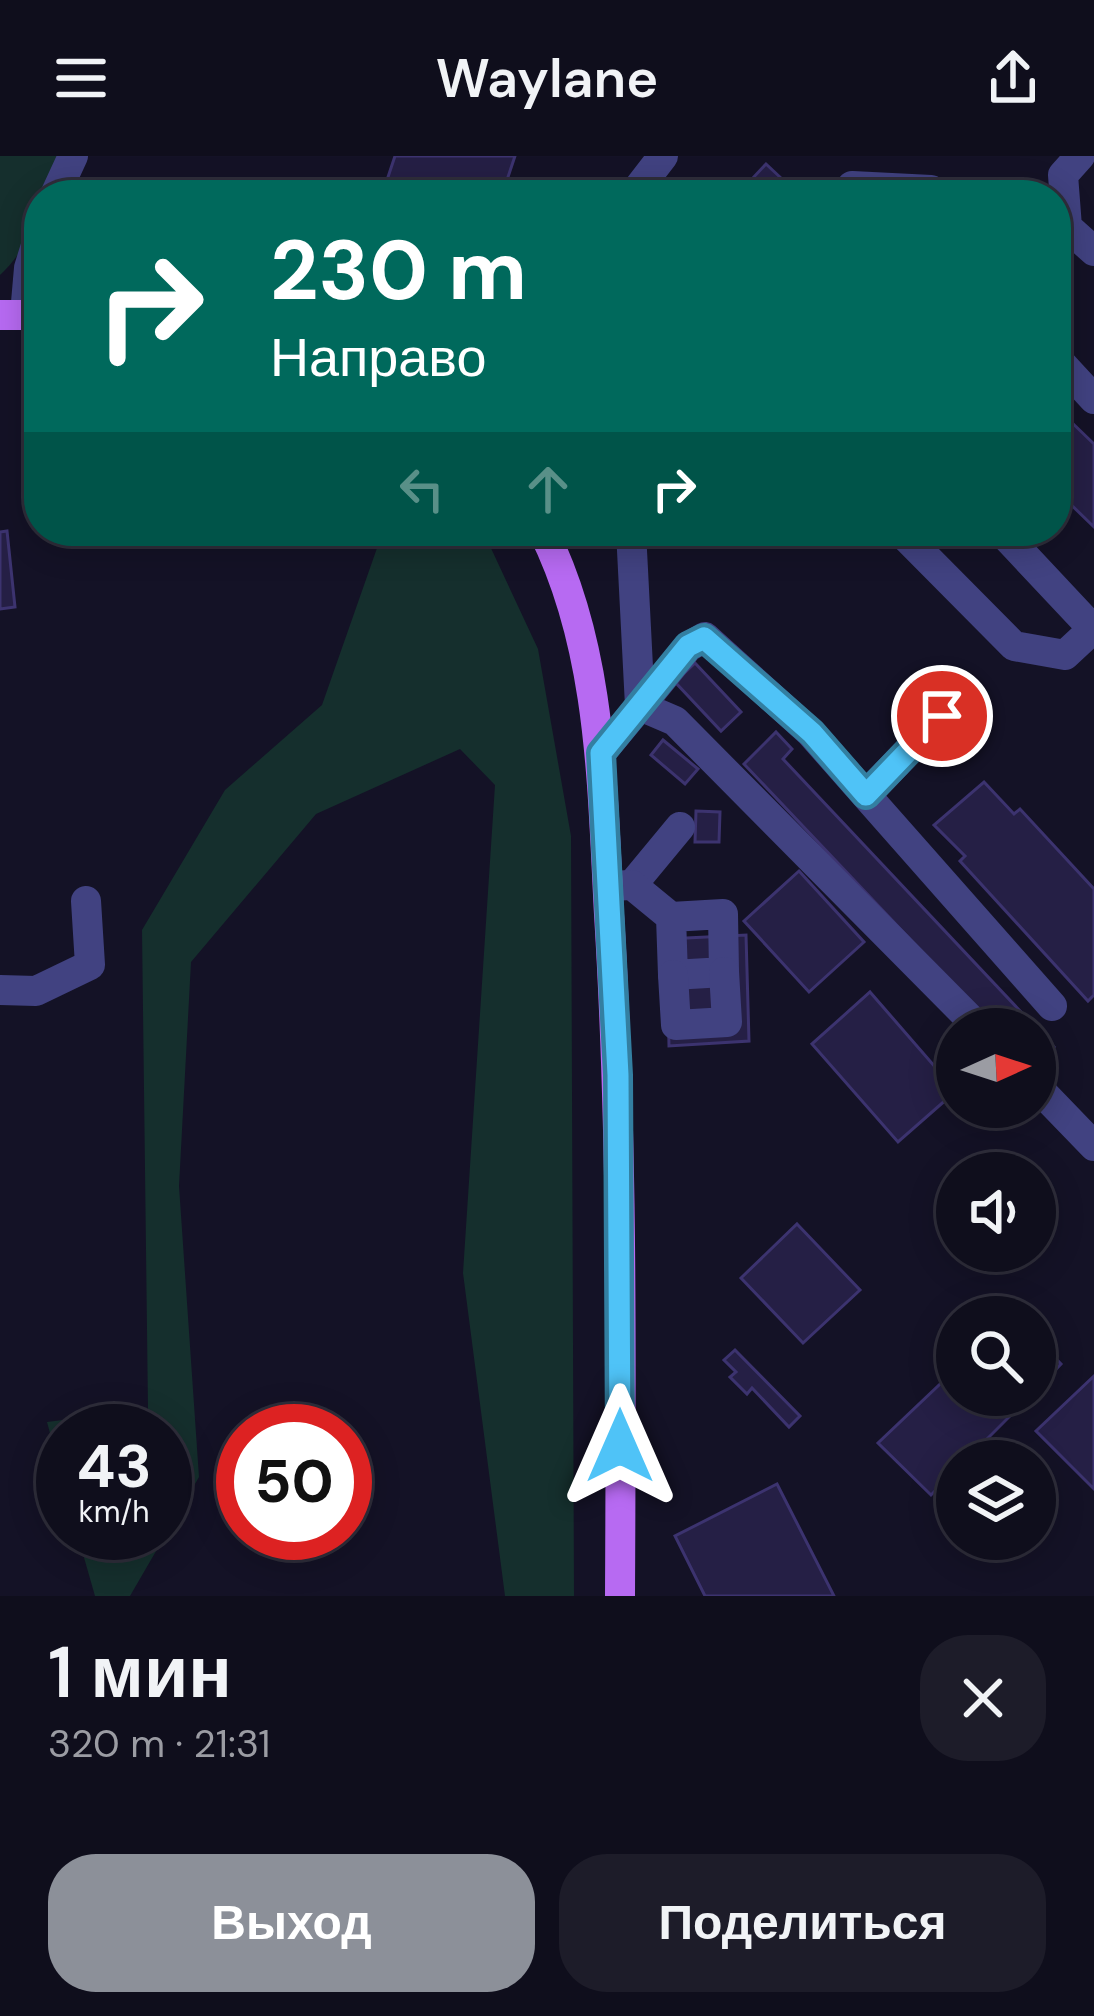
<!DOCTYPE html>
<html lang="ru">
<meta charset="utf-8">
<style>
:root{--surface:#0f0e1c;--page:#1d1c29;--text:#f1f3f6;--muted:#9b9ca3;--line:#2f2e3b;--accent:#8c9099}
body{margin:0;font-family:"DM Sans",sans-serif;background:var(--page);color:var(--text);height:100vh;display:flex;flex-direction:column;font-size:45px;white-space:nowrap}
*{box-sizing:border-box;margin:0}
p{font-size:39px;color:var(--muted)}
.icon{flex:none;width:66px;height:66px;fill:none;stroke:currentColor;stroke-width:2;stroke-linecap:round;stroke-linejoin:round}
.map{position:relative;height:1440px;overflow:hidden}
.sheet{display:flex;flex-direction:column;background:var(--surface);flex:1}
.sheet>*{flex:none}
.guide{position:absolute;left:24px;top:24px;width:1047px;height:366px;border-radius:48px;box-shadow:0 6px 30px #0003,0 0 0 3px var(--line);background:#00695c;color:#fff;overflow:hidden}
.needle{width:78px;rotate:87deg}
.controls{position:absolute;left:936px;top:852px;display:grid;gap:24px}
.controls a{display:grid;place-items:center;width:120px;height:120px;border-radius:50%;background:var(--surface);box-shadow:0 6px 30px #0003,0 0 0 3px var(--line);font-size:60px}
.speed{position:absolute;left:36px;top:1248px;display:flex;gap:24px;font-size:60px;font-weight:700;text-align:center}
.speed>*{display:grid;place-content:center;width:156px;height:156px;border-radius:50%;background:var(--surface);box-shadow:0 6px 30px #0003,0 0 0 3px var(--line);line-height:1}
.speed small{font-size:30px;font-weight:400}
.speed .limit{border:18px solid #d22;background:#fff;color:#111}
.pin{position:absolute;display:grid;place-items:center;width:102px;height:102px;color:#fff;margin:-51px;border:6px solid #fff;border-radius:50%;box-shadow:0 3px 12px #0007}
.me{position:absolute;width:132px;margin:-66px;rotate:0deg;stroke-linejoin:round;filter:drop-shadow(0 0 9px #0008)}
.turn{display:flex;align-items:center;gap:42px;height:252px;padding:0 48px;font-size:54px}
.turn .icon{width:156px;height:156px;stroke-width:2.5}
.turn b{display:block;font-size:84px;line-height:102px}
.lanes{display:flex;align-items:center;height:114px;padding:0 48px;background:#0003;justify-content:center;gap:60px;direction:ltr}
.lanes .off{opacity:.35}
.round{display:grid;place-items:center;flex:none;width:126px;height:126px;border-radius:48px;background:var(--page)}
.headline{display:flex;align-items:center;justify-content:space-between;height:204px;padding:0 48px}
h1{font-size:72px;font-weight:600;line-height:90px}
.button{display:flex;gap:24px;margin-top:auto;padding:24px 48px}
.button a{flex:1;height:138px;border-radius:48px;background:var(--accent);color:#fff;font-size:48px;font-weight:600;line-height:138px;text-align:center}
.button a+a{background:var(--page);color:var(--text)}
header{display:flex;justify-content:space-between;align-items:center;height:156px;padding:0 48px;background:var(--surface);font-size:54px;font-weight:600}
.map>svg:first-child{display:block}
</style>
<header><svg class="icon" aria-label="menu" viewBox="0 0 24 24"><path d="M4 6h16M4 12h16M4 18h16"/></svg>Waylane<svg class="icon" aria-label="share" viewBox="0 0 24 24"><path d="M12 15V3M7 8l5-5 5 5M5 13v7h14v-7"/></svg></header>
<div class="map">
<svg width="1094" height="1440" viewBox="0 0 1094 1440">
<rect width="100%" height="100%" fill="#141226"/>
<!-- green -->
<g fill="#152f2d">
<path d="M0,0H64L46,39H39C39,68 21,100 0,119Z"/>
<path d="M383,375H483L538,493L571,680L574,1440H505L463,1117L495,629L460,593L316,658L191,806L179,1030L199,1321L130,1440H95L77,1377H165V1275H63V1325L47,1266L148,1253L142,774L225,634L322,549Z"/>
</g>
<!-- building -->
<g fill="#251f45" stroke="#3c336f" stroke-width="3">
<path d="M395,0H515L502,39H421L386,27Z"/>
<path d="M766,8L798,38L797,39H737Z"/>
<path d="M1065,260L1094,288V371L1056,334V269Z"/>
<path d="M7,375L15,451L0,453V376Z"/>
<path d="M695,507L741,556L721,575L675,526Z"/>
<path d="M776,576L792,593L783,603L1054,891L1035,908V873H995L744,608Z"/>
<path d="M663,584L698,613L685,628L651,599Z"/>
<path d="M984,626L1014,658L1020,653L1094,733V839L1088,845L960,705L965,700L934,669Z"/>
<path d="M696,655L720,656L719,686H695Z"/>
<path d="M799,715L864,786L809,836L744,765Z"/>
<path d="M746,779L749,885L669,890L667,783Z"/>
<path d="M870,836L956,935L898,986L812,888Z"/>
<path d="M797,1068L860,1134L803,1187L741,1122Z"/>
<path d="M1035,1181L1061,1208L1035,1235Z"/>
<path d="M735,1194L800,1260L789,1271L752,1232L747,1238L730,1221L736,1216L724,1204Z"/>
<path d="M957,1212V1239H1031L965,1305H957V1313L931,1339L878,1287Z"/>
<path d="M1094,1220V1333L1036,1275Z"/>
<path d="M777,1328L834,1440H705L675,1380Z"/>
</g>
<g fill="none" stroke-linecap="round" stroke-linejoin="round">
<!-- minor -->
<g stroke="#414281" stroke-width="30">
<path d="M1080,0L1063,19L1067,71L1094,95"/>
<path d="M852,30L931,34L936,39"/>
<path d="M55,39L73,0"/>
<path d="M633,39L663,0"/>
<path d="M25,158L29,112L39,80"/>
<path d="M1056,202L1094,243"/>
<path d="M900,375L1014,490L1065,499L1093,473L1001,375"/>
<path d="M601,597L640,550L631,375"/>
<path d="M866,639L942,560"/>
<path d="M632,729L680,671"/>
<path d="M608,730L632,729L671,761L673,819L724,816L723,758L671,761"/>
<path d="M673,819L676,869L727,866L724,816"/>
<path d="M0,834L36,835L90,809L86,745"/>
<path d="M980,873L675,565L640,550L688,491L705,481L811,577L1052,850"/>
<path d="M1035,929L1094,990"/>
</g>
<!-- major -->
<g stroke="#b76af2" stroke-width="30">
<path d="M0,159H39"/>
<path d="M543,375C602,493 602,629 609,758C623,985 621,1212 620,1440"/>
</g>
</g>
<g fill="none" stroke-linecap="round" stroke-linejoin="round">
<defs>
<path id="route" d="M620,1290L618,919L601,597L688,490L704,482L812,577L866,639L942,560"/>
</defs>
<!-- route casing -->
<use href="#route" stroke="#337fa1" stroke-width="30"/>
<!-- route -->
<use href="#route" stroke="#4fc3f7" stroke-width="21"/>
</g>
</svg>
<div class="controls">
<a><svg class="needle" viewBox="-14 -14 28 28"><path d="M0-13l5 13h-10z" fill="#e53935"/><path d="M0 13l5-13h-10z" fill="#9b9ca3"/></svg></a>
<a><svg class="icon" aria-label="sound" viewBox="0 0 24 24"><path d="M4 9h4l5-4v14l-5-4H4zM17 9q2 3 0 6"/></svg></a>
<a><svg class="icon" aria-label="search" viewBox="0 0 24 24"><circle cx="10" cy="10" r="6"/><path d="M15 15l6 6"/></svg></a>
<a><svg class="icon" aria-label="layers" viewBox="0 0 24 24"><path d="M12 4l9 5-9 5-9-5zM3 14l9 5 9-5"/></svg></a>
</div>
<div class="speed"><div>43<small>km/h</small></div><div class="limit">50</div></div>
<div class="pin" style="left:942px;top:560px;background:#d93025"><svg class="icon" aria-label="arrive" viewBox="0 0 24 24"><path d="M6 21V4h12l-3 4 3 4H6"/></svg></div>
<svg class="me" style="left:620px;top:1290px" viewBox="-20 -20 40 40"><path d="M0-17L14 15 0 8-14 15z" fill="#4fc3f7" stroke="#fff" stroke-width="4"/></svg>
<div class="guide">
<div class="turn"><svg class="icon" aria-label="right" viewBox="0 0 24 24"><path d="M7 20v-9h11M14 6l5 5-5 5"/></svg><div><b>230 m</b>Направо</div></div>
<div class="lanes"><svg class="icon off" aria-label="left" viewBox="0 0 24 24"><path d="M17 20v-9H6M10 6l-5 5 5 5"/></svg><svg class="icon off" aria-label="ahead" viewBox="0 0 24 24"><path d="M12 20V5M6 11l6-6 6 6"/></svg><svg class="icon" aria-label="right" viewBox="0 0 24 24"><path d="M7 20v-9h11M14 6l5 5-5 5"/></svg></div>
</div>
</div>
<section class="sheet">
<div class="headline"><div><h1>1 мин</h1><p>320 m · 21:31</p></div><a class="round"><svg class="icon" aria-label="close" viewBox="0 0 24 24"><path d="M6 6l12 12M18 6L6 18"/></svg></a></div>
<div class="button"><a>Выход</a><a>Поделиться</a></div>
</section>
